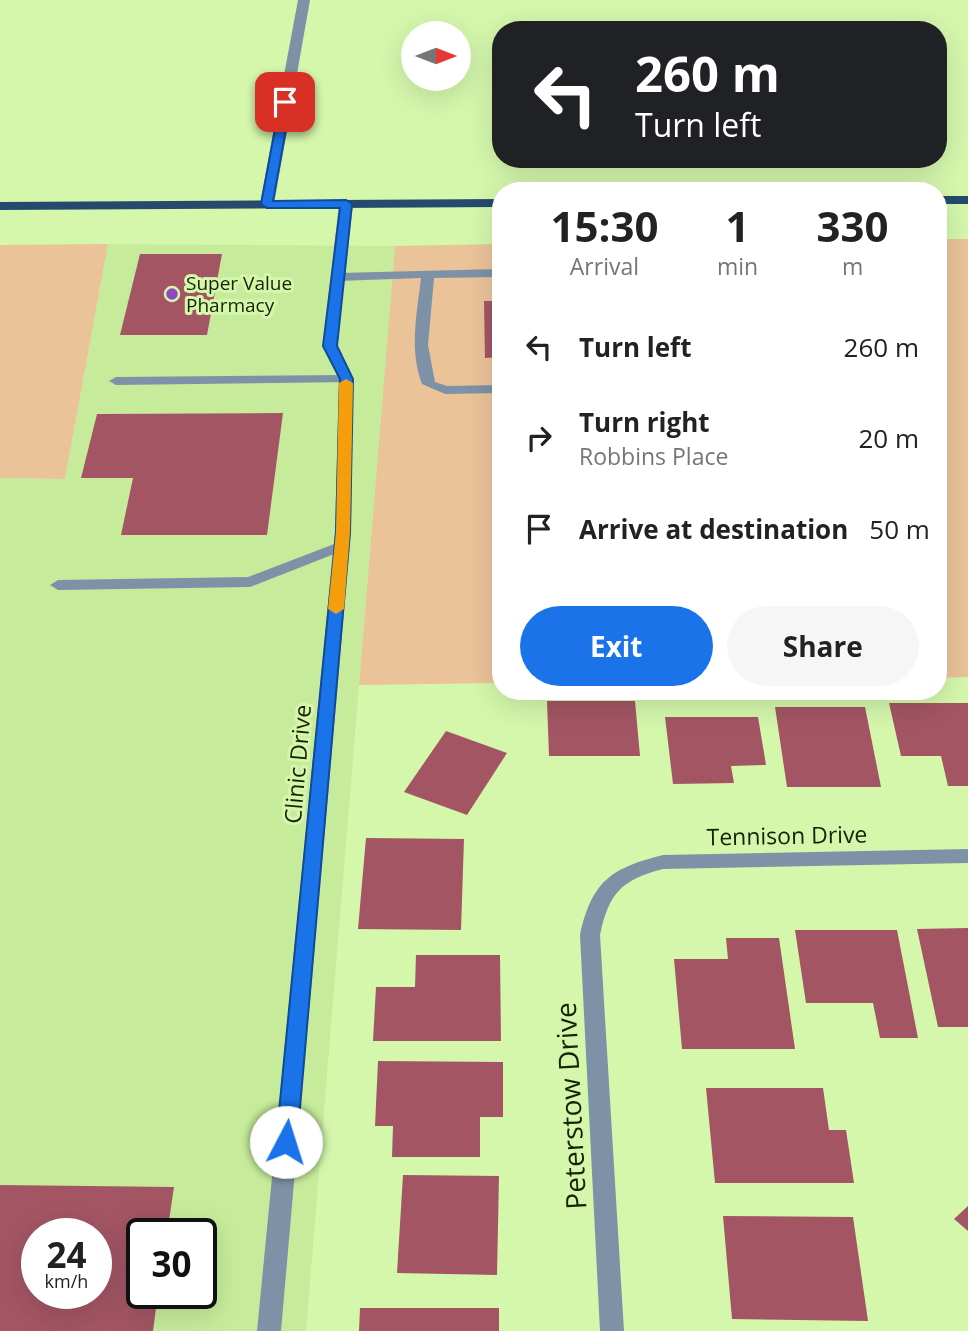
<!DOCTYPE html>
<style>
:root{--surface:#fff;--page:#f6f6f6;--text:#222;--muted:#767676;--accent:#1a73e8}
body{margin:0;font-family:"Open Sans",sans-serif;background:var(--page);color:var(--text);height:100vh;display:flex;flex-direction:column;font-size:26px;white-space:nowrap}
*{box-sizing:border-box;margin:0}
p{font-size:23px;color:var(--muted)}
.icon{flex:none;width:38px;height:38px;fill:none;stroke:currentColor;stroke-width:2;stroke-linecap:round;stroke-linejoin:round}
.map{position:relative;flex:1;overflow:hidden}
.details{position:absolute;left:492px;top:182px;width:455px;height:518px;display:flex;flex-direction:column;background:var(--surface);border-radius:28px;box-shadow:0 7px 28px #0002}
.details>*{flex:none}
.hud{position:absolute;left:492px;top:21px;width:455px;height:147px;border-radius:28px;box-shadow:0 7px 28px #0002;background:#202124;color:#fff;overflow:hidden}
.needle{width:46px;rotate:90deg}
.buttons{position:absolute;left:401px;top:21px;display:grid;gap:14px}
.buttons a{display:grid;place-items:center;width:70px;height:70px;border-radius:50%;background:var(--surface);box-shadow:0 7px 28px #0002;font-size:35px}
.speed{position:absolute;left:21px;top:1218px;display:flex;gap:14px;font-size:35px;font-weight:700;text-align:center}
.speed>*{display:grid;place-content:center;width:91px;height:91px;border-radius:50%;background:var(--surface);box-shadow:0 7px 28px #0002;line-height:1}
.speed small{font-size:18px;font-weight:400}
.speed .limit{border:4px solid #111;border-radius:10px;background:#fff;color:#111}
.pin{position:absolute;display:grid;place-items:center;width:60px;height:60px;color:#fff;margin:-30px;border-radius:14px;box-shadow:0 4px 10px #0006}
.me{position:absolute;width:77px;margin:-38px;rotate:5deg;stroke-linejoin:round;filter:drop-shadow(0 0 5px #0008)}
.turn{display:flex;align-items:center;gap:24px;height:147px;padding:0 28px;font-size:32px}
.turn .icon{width:91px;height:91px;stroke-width:2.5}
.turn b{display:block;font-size:49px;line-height:60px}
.eta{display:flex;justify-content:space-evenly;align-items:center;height:119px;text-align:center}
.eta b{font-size:42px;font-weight:700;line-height:49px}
.action{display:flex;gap:14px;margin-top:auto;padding:14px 28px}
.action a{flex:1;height:80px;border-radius:42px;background:var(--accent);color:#fff;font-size:28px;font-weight:700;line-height:80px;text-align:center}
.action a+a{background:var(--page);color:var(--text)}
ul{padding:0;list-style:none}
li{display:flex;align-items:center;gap:21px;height:91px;padding:0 28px}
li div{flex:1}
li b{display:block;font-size:26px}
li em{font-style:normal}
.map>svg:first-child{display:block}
</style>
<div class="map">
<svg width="968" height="1331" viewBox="0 0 968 1331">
<rect width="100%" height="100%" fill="#d4f7ac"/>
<!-- built -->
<path fill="#c6ec9b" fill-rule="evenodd" d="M108,244L395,246L306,1331H0V478L65,479ZM37,1234H96V1293H37ZM142,1234H201V1293H142Z"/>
<!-- green -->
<g fill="#eac399">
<path d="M938,239H968V677L938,678Z"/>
<path d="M108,244L65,479L0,478V245Z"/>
<path d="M500,244V683L359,685L395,246Z"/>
</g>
<!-- building -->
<g fill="#a35564" fill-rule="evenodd">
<path d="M140,254H222L207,335H120Z"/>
<path d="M484,301H500V357L485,358Z"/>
<path d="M283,413L267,535H121L133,478H81L97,414Z"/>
<path d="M547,701H635L640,756H549Z"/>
<path d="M889,703H968V786H948L941,756H901Z"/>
<path d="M775,707H865L881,787H787Z"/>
<path d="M665,717H758L766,765L731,766L734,783L673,784Z"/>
<path d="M446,731L507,753L467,815L404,792Z"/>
<path d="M366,838L464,839L461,930L358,929Z"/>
<path d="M968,928V1027H938L917,929Z"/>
<path d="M795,930H897L918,1038H880L873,1003H806Z"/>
<path d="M726,938H779L795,1049H682L674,959H728Z"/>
<path d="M416,955H500L501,1041H373L376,987H415Z"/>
<path d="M378,1061L503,1062V1117H480V1157H392L393,1126H375Z"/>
<path d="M706,1088H823L829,1130H846L854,1183H715Z"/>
<path d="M403,1175L499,1176L497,1275L397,1273Z"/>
<path d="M0,1185L174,1187L167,1234H142V1293H158L153,1331H0ZM37,1234H96V1293H37Z"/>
<path d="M968,1206V1231L954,1219Z"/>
<path d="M723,1216L853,1217L868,1321L732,1319Z"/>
<path d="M360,1308H499V1331H359Z"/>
</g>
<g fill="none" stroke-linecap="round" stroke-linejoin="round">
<!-- service -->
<g fill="#7d92a6" fill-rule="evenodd">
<path d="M500,269V277L434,278L428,345L435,382L447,386L500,385V393L445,394L422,384C409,350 417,313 421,278L338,281L332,277L338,273Z"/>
<path d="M346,375L351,376V382L116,385L109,381L116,377Z"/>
<path d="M342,541L349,546L347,549L250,587L58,590L50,585L58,580L248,577Z"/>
</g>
<!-- minor -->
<g fill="#7d92a6" fill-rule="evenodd">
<path d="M298,0H310L274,204L267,208L260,204Z"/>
<path d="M346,200L353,204L337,346L353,379L351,532L281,1331H257L335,532L339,379L323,346L339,204Z"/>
<path d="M968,849V863L663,869C621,880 609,893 600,935L624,1331H600L580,935C592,881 611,868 663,855Z"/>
</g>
<!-- primary -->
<g fill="#254a6d" fill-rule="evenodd">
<rect x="938" y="196" width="30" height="8"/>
<path d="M500,199V207L0,210V202Z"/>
</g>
</g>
<!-- route -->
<path fill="#1a73e8" stroke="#114b97" stroke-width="2" d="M285,99L291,102L273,201L346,200L352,204L337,346L353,379L350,532L297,1142L294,1148L286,1150L279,1148L276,1142L336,532L340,379L323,346L340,208H267L261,204L280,102Z"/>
<!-- slow -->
<path fill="#f59e0b" d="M346,379L353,383L350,532L344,609L336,614L328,609L336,532L339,383Z"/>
<!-- markers -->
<circle fill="#8d49bd" stroke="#d4f7ac" stroke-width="2.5" cx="172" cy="294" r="7"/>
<g text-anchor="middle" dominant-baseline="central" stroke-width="6" stroke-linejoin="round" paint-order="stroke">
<!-- far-poi labels -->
<g font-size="19" fill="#172306" stroke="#d4f7ac" text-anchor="start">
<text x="186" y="283">Super Value<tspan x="186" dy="22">Pharmacy</tspan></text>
</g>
<!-- street labels -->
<g font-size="23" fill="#172306" stroke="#d4f7ac">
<text transform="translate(297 764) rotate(-85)">Clinic Drive</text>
<text transform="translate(787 835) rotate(-1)">Tennison Drive</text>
</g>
<!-- near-street labels -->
<g font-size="28" fill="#172306" stroke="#d4f7ac">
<text transform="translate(570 1106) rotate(-93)">Peterstow Drive</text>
</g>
</g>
</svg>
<div class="buttons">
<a><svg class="needle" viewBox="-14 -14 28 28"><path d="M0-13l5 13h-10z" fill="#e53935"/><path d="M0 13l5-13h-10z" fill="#767676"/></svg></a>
</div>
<div class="speed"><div>24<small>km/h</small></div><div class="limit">30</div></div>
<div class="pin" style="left:285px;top:102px;background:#d93025"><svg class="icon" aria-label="arrive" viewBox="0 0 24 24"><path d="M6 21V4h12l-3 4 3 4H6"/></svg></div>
<svg class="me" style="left:286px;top:1142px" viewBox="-20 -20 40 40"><circle r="19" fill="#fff"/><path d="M0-13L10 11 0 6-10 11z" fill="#1a73e8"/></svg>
<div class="hud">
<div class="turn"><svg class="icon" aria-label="left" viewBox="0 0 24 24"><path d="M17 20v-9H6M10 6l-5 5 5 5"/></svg><div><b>260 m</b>Turn left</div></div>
</div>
<section class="details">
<div class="eta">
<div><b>15:30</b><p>Arrival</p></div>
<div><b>1</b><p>min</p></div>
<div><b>330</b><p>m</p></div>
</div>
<ul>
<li><svg class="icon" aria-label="left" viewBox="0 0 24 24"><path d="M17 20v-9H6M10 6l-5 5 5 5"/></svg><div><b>Turn left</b></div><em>260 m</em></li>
<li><svg class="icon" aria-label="right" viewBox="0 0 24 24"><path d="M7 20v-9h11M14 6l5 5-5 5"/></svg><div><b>Turn right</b><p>Robbins Place</p></div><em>20 m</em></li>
<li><svg class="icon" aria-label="arrive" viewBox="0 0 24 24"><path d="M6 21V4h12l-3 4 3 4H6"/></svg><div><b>Arrive at destination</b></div><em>50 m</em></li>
</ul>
<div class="action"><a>Exit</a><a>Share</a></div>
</section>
</div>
